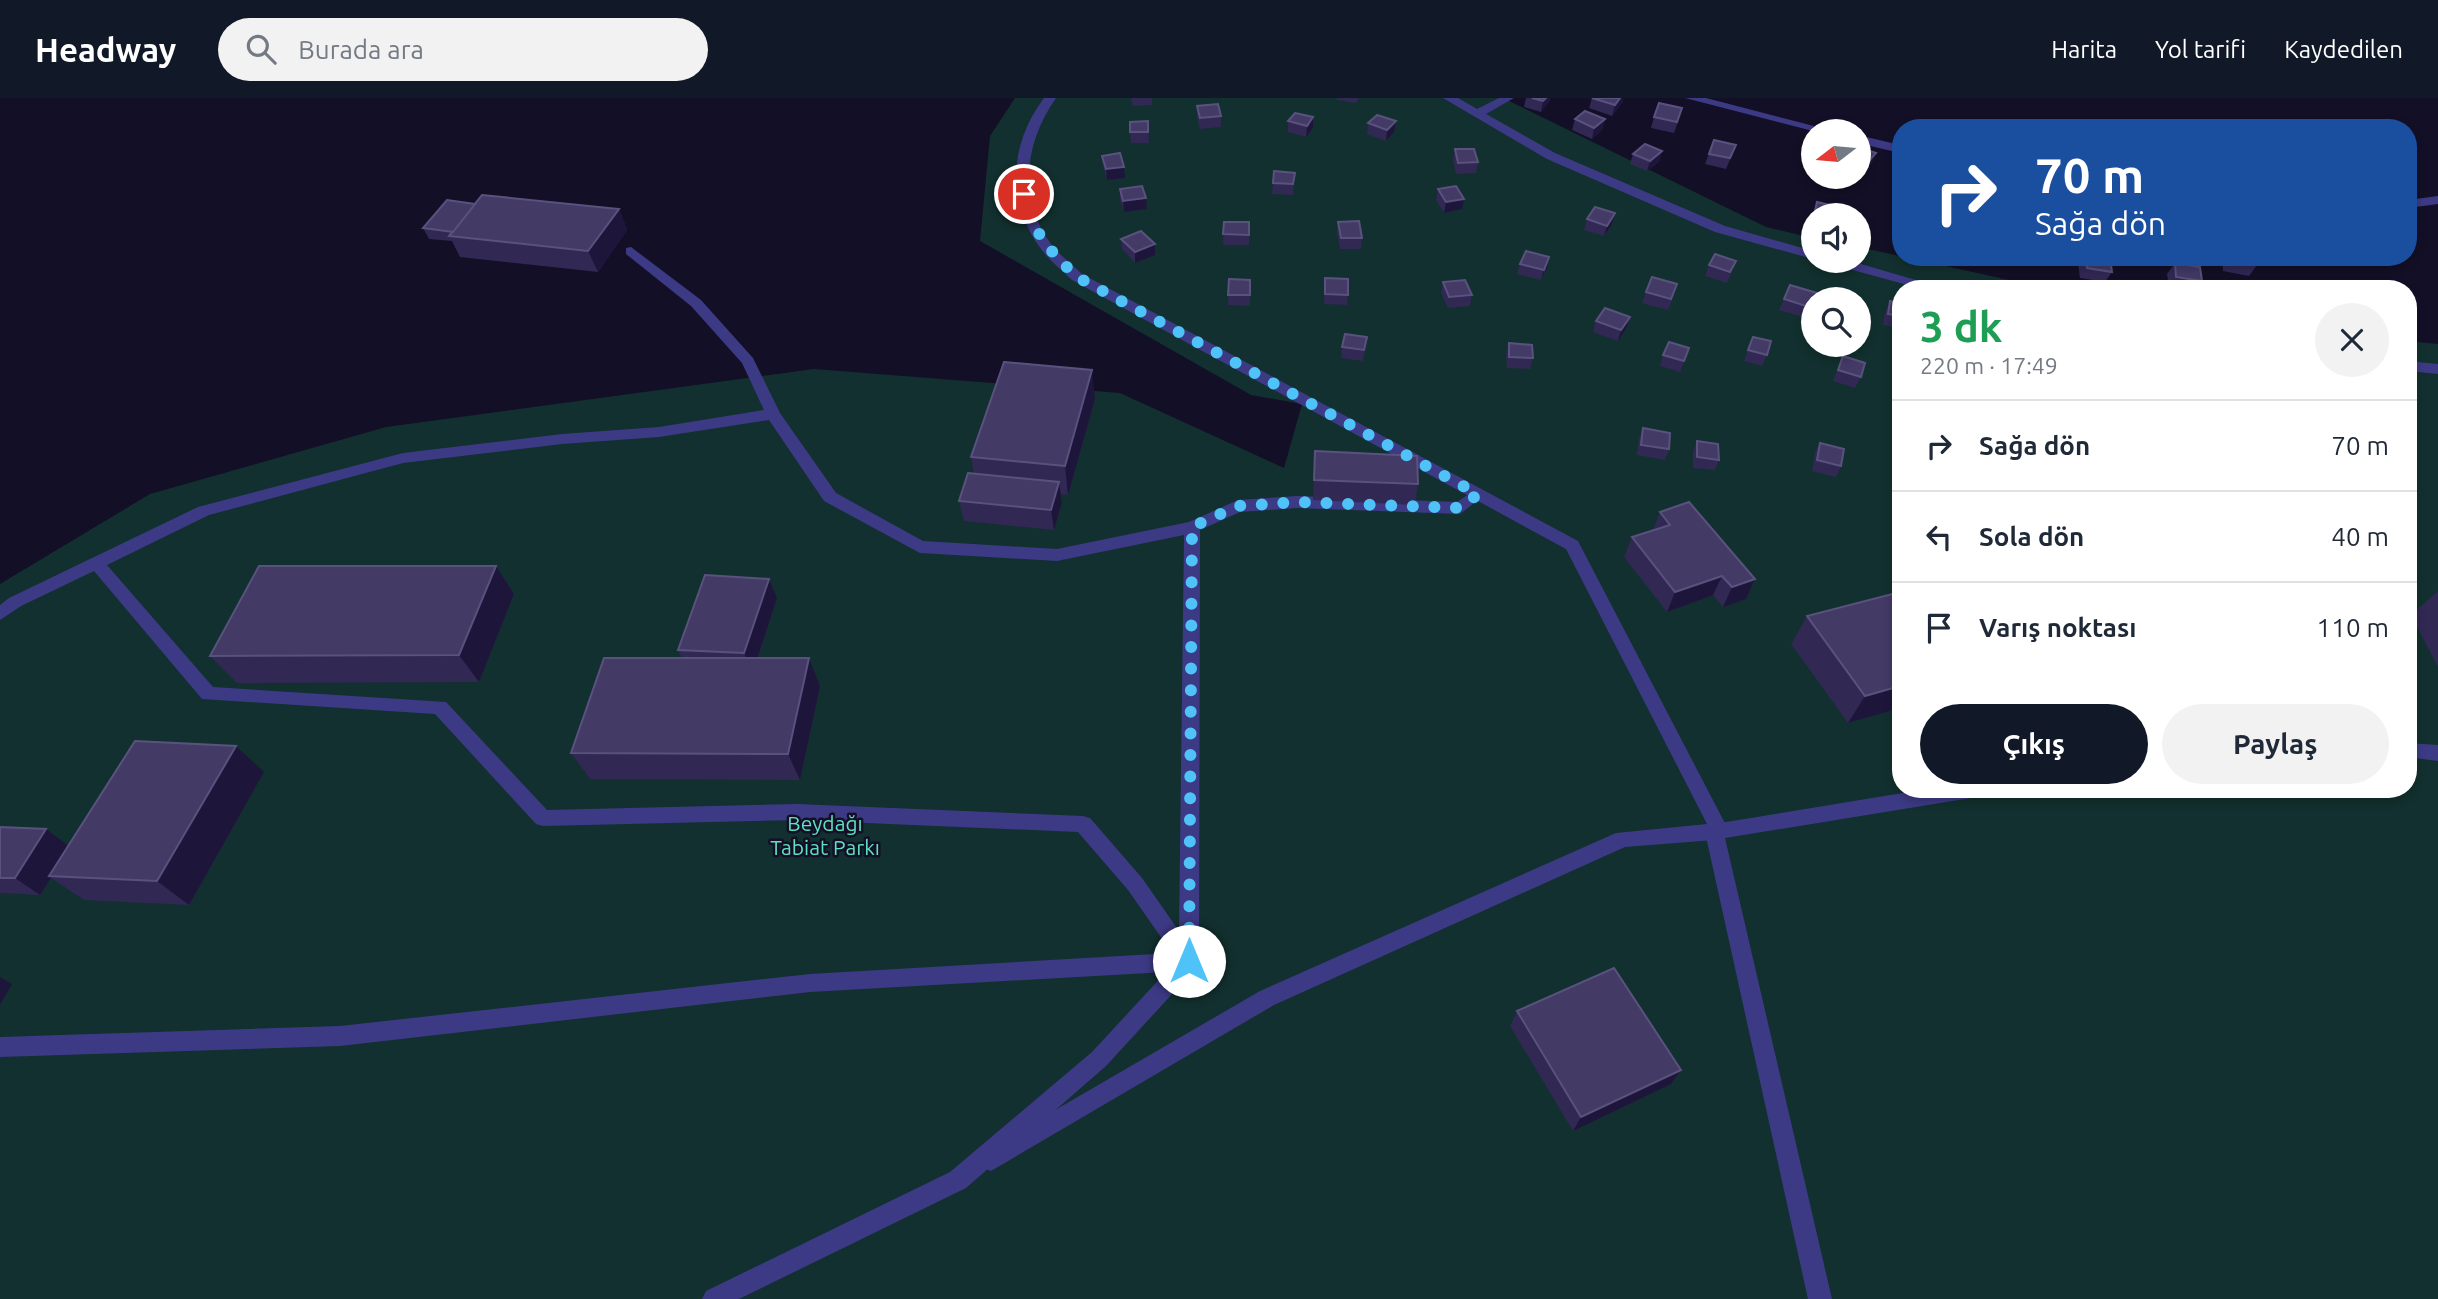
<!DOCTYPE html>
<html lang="tr">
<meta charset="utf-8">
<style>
:root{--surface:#fff;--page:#f2f2f3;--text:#1f2937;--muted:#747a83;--line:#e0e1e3;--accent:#111827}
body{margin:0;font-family:Ubuntu,sans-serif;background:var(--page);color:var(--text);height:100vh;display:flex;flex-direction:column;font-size:26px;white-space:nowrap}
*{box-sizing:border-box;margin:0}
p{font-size:23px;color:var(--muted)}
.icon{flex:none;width:38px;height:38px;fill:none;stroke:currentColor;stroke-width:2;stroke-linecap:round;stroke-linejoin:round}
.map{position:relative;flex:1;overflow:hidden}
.side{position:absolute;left:1892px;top:182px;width:525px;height:518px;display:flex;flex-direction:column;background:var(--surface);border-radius:28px;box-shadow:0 4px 10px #0003}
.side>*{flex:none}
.guide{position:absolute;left:1892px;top:21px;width:525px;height:147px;border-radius:28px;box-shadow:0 4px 10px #0003;background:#1a4fa0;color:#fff;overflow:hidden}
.needle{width:46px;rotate:254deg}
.buttons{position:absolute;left:1801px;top:21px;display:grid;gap:14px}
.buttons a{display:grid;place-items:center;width:70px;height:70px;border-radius:50%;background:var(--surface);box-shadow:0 4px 10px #0003;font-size:35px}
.pin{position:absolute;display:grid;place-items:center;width:60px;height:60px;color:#fff;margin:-30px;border:4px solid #fff;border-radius:50%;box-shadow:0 2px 7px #0007}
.me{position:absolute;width:77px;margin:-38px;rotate:0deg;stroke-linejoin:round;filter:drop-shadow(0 0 5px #0008)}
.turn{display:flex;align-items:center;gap:24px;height:147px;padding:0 28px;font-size:32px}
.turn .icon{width:91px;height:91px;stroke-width:2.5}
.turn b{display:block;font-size:49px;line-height:60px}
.round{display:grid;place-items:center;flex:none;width:74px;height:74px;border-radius:37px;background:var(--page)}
.head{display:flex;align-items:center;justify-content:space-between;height:119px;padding:0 28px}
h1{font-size:42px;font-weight:700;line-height:52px;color:#1e9e55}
.action{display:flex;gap:14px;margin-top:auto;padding:14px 28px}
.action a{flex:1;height:80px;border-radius:42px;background:var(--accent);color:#fff;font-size:28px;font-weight:700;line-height:80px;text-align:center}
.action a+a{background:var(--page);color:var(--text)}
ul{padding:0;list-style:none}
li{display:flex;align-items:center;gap:21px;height:91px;padding:0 28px;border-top:2px solid var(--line)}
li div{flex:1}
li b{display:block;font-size:26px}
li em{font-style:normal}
header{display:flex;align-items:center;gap:42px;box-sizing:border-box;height:98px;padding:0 35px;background:var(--accent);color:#fff}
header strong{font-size:33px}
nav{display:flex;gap:38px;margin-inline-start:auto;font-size:24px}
.search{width:490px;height:63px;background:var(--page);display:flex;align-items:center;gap:18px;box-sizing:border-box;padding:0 24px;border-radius:38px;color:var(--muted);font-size:26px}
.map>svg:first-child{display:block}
</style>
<header>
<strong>Headway</strong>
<div class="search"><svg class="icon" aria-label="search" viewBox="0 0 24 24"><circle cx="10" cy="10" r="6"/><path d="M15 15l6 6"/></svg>Burada ara</div>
<nav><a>Harita</a><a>Yol tarifi</a><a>Kaydedilen</a></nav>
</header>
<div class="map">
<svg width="2438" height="1201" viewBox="0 0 2438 1201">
<rect width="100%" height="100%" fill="#130f26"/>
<!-- green -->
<path fill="#12302f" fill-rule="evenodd" d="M1015,0H1503L1766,129L1813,140V163H1858L1859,149L2050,191H1900V691H2408V243L2438,246V1201H0V486L150,396L386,329L814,271L1120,295L1284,370L1302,306L1251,297L980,143L990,38ZM1813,201H1858V247H1813Z"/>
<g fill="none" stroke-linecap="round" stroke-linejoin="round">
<!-- service -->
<g fill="#3d3a85" fill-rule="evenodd">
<path d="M1044,0H1056C1025,44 1017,100 1051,146C1059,157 1072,166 1082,176L1578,443L1729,733L1727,739L1714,742L1625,749L1274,907L991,1073L983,1070L980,1062L983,1054L1260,893L1616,735L1707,726L1566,451L1072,182C1062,172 1050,163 1041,151C1006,104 1009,46 1044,0Z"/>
<path d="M1443,0H1458L1477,11L1499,0H1514L1486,16L1555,55L1725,128L1813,153V161L1715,134L1547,61Z"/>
<path d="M1685,0H1706L1833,33H1813Z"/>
<path d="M1858,37L1900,47V55L1858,45Z"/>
<path d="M2438,98V106L2408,110V102Z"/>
<path d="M1829,163H1851L1946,191H1922L1831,166Z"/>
<path d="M2408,263L2438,266V276L2408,273Z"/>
</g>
<!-- minor -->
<g fill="#3d3a85" fill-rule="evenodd">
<path d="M631,149L701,202L753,260L780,315L836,395L923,443L1057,451L1189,424L1238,402L1297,398L1457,404L1478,390L1486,396L1460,416L1297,410L1240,414L1200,432L1199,863L1196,870L1106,968L966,1090L739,1201H702L706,1193L950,1074L1092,954L1166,874L810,894L340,948L0,959V939L340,928L810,876L1172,855L1128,792L1078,734L797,722L543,728L536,726L435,616L202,601L94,473L21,508L0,522V507L9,500L198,409L403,355L562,336L659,329L764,312L742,265L691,208L626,156V150ZM769,322L824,403L920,455L1057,463L1184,437L1179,833L1142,780L1090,720L1083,718L797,706L547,712L446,604L213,589L107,467L209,417L403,365L562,346L659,339Z"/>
<path d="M2408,645L2438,647V663L2408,659Z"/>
<path d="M1927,691H1986L1983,697L1977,699L1725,740L1832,1201H1808L1705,734L1707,728L1714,726Z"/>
</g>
</g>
<!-- wall -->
<g fill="#312854">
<path d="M1131,0H1152V7L1133,8Z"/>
<path d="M1337,0H1359L1356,5L1337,2Z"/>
<path d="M1526,0H1550L1549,4L1541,14L1524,9Z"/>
<path d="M1592,0H1623L1622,5L1612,18L1589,10Z"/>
<path d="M1197,8L1221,18V29L1200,31L1197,19Z"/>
<path d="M1654,19L1679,21L1674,35L1651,30Z"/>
<path d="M1575,21H1605L1602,32L1592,41L1572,32Z"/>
<path d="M1148,23L1149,45H1131L1130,34Z"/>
<path d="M1288,23L1313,30L1306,39L1288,34Z"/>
<path d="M1368,25L1394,34L1386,43L1367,36Z"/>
<path d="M1714,42L1736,47L1726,71L1705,66Z"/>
<path d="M1858,49L1876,55L1871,66L1863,75L1858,73Z"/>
<path d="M1455,51L1478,64L1476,75L1456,76L1453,62Z"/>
<path d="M1662,53L1659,64L1647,73L1630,66L1633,56Z"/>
<path d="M1102,58L1125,80L1107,82L1103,68Z"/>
<path d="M1273,85H1294L1293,97L1272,96Z"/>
<path d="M1120,91L1146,100L1147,111L1124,114L1120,102Z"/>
<path d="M1438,91L1464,101L1462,111L1444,115L1436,102Z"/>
<path d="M1817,104L1841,117H1813V128L1810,127L1813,115Z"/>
<path d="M475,106L619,111L627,132L598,174L460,159L452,143L429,141L423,130Z"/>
<path d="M1615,115L1612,126L1604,138L1584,132L1587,121Z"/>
<path d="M1224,124H1249V147H1223Z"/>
<path d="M1338,124L1362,140L1361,151H1340L1337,134Z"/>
<path d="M1900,138V149L1896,148Z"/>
<path d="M1121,141L1155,146V157L1135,165L1122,151Z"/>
<path d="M2082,159H2110L2112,174L2105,184L2080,180L2078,166Z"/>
<path d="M2222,159H2256L2257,167L2249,178L2223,173Z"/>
<path d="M1736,163L1727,185L1705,178L1709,167Z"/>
<path d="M2175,165L2202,183L2197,191H2177L2169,189L2167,176Z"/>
<path d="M1520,166L1547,170L1541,182L1517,176Z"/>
<path d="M1325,180L1348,197L1347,207L1324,206Z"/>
<path d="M1229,181L1250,182V208L1228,207Z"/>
<path d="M1443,184L1472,197L1470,208L1448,210L1441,195Z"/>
<path d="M1790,187L1813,206L1807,220L1779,212Z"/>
<path d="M1646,194L1674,197L1668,212L1642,205Z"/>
<path d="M1890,203L1900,205V230L1883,227L1885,214Z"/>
<path d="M1630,219L1627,229L1618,243L1593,234L1596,223Z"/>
<path d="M1367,239L1363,263L1341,260L1342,249Z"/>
<path d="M1753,239L1767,257L1762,268L1744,263Z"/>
<path d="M1509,245L1533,260L1530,271L1507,270L1506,256Z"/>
<path d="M1689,250L1680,274L1660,268L1663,257Z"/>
<path d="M1843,258L1861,279L1855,290L1833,283Z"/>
<path d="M1095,301L1068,397L1061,396L1062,404L1054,432L964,423L959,403L974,376L971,359Z"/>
<path d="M1643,330L1669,351L1665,362L1637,357L1639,341Z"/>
<path d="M1697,343L1719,362L1715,372L1693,370V354Z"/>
<path d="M1820,345L1841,368L1836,379L1812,373L1815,355Z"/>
<path d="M1315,353L1418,386L1415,407L1313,402Z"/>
<path d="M1898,381H1900V409L1893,408L1892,391Z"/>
<path d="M1660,414L1755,481L1746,501L1723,509L1713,497L1667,514L1624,459L1632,439L1653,432Z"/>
<path d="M496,468L514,496L479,584L237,585L210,558Z"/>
<path d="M769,481L777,500L758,560H809L820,588L800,682L590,681L571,655L682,560L678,552Z"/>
<path d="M2438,493V569L2411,517Z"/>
<path d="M1900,494V610L1848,625L1791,546L1807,518Z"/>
<path d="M264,674L189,807L84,802L51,780L40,797L0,795V729L69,747Z"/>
<path d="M1517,913L1681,972L1671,986L1573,1033L1510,928Z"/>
</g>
<!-- shaded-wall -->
<g fill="#1d163a">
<path d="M1546,0H1550L1549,4L1541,14L1543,3Z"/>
<path d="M1620,0H1623L1622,5L1612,18L1615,7Z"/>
<path d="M1313,19V30L1306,39L1307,28Z"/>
<path d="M1605,21L1602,32L1592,41L1594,30Z"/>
<path d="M1396,23L1394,34L1386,43L1387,32Z"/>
<path d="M1662,53L1659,64L1647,73L1650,63Z"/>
<path d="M1876,55L1871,66L1863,75L1868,64Z"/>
<path d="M1124,69L1125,80L1107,82L1106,71Z"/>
<path d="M1146,100L1147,111L1124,114L1123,103Z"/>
<path d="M1464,101L1462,111L1444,115L1446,104Z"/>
<path d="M619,111L627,132L598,174L588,153Z"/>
<path d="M1615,115L1612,126L1604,138L1607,128Z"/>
<path d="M1155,146V157L1135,165V154Z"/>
<path d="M1549,159L1547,170L1541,182L1544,172Z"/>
<path d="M1630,219L1627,229L1618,243L1621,232Z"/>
<path d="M1092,272L1095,301L1068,397L1065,368Z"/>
<path d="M1059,384L1062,404L1054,432L1051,412Z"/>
<path d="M496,468L514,496L479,584L459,557Z"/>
<path d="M1722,478L1713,497L1667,514L1675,494Z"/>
<path d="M769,481L777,500L753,574L744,555Z"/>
<path d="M1755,481L1746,501L1723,509L1732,489Z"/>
<path d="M809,560L820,588L800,682L788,656Z"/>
<path d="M1900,588V610L1848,625L1865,598Z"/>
<path d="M236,648L264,674L189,807L157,783Z"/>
<path d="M46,731L70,749L49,778L51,780L40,797L15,780Z"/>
<path d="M0,879L12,886L0,907Z"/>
<path d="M1681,972L1671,986L1573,1033L1581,1019Z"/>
</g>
<!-- building -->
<g fill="#433a66" stroke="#5a527e" stroke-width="2">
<path d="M1532,0H1546L1543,3Z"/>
<path d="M1592,0H1620L1615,7Z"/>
<path d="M1659,5L1682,10L1677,24L1654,19Z"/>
<path d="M1218,6L1221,18L1200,20L1197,8Z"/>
<path d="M1585,13L1605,21L1594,30L1575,21Z"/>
<path d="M1295,15L1313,19L1307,28L1288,23Z"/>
<path d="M1377,17L1396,23L1387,32L1368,25Z"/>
<path d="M1148,23V34H1130V24Z"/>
<path d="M1714,42L1736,47L1730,60L1709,56Z"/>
<path d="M1645,46L1662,53L1650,63L1633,56Z"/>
<path d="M1858,49L1876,55L1868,64L1858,60Z"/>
<path d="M1455,51H1474L1478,64L1458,65Z"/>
<path d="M1120,55L1124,69L1106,71L1102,58Z"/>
<path d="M1274,73L1295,75L1293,86L1273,85Z"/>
<path d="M1142,88L1146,100L1123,103L1120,91Z"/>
<path d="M1456,88L1464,101L1446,104L1438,91Z"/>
<path d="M482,97L619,111L588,153L449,138Z"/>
<path d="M447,102L475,106L453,134L423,130Z"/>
<path d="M1817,104L1843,110L1841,117H1814Z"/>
<path d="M1595,109L1615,115L1607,128L1587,121Z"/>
<path d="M1359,123L1362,140H1341L1338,124Z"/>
<path d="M1224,124H1249V137L1223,136Z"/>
<path d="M1141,133L1155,146L1135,154L1121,141Z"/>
<path d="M1526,153L1549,159L1544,172L1520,166Z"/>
<path d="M1715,156L1736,163L1730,174L1709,167Z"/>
<path d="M2085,159H2110L2112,174L2087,170Z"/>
<path d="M2230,159H2256L2257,167L2231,162Z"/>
<path d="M2175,165L2200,169L2202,183L2176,179Z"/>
<path d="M1652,179L1677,186L1671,201L1646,194Z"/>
<path d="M1325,180L1348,181V197L1325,196Z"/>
<path d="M1229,181L1250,182V197H1228Z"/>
<path d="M1465,182L1472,197L1449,199L1443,184Z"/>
<path d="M1790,187L1817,195L1815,201H1813L1812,210L1784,201Z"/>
<path d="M1890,203L1900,205V218L1888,216Z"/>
<path d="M1605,210L1630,219L1621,232L1596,223Z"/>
<path d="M1345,236L1367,239L1364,252L1342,249Z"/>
<path d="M1753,239L1771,243L1767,257L1748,252Z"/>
<path d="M1669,244L1689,250L1684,263L1663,257Z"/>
<path d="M1509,245L1532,247L1533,260L1509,259Z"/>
<path d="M1843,258L1865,265L1861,279L1838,272Z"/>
<path d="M1004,264L1092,272L1065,368L971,359Z"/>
<path d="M1643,330L1670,335L1669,351L1641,347Z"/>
<path d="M1697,343L1718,346L1719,362L1697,359Z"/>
<path d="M1820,345L1844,351L1841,368L1817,362Z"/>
<path d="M1315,353L1417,358L1418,386L1314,382Z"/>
<path d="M968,375L1059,384L1051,412L959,403Z"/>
<path d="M1898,381H1900V397H1899Z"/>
<path d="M1689,404L1755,481L1732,489L1722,478L1675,494L1632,439L1670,427L1660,414Z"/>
<path d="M259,468H496L459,557L210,558Z"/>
<path d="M705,477L769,481L744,555L678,552Z"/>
<path d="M1900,494V588L1865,598L1807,518Z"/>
<path d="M604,560H809L788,656L571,655Z"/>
<path d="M135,643L236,648L157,783L49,778Z"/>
<path d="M0,729L46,731L15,780H0Z"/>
<path d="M1614,870L1681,972L1581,1019L1517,913Z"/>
</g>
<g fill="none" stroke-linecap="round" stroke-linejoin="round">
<!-- route -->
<path stroke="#4fc3f7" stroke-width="12" stroke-dasharray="0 21.6" d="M1024,96C1030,132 1051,154 1077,179L1478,396L1460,410L1297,404L1238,408L1192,429L1189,863"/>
</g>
<g text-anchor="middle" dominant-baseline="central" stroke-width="5" stroke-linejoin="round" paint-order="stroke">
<!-- park labels -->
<g font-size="21" fill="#5fe0c0" stroke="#130f26">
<text x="825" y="725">Beydağı<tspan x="825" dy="24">Tabiat Parkı</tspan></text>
</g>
</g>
</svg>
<div class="buttons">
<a><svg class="needle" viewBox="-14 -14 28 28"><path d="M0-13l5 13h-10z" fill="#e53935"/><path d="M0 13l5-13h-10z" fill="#747a83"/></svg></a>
<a><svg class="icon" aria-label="sound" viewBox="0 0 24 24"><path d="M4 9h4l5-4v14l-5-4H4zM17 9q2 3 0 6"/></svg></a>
<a><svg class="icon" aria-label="search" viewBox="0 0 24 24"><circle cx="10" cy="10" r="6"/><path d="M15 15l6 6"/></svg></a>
</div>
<div class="pin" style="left:1024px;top:96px;background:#d93025"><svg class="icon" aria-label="arrive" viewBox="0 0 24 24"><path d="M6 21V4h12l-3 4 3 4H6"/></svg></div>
<svg class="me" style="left:1189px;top:863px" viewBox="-20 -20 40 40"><circle r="19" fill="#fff"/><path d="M0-13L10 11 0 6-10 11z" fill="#4fc3f7"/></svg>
<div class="guide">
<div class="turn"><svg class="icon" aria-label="right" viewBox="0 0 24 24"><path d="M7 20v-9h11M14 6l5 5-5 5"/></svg><div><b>70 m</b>Sağa dön</div></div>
</div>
<section class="side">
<div class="head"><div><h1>3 dk</h1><p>220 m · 17:49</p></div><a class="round"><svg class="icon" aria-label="close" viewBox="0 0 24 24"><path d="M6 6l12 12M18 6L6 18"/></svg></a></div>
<ul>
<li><svg class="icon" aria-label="right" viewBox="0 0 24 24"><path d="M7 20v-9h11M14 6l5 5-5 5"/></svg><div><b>Sağa dön</b></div><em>70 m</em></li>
<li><svg class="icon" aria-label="left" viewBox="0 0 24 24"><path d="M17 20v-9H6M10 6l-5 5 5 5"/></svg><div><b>Sola dön</b></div><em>40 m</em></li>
<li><svg class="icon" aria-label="arrive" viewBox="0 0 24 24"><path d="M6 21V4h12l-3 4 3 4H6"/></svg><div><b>Varış noktası</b></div><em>110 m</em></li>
</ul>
<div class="action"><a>Çıkış</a><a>Paylaş</a></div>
</section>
</div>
